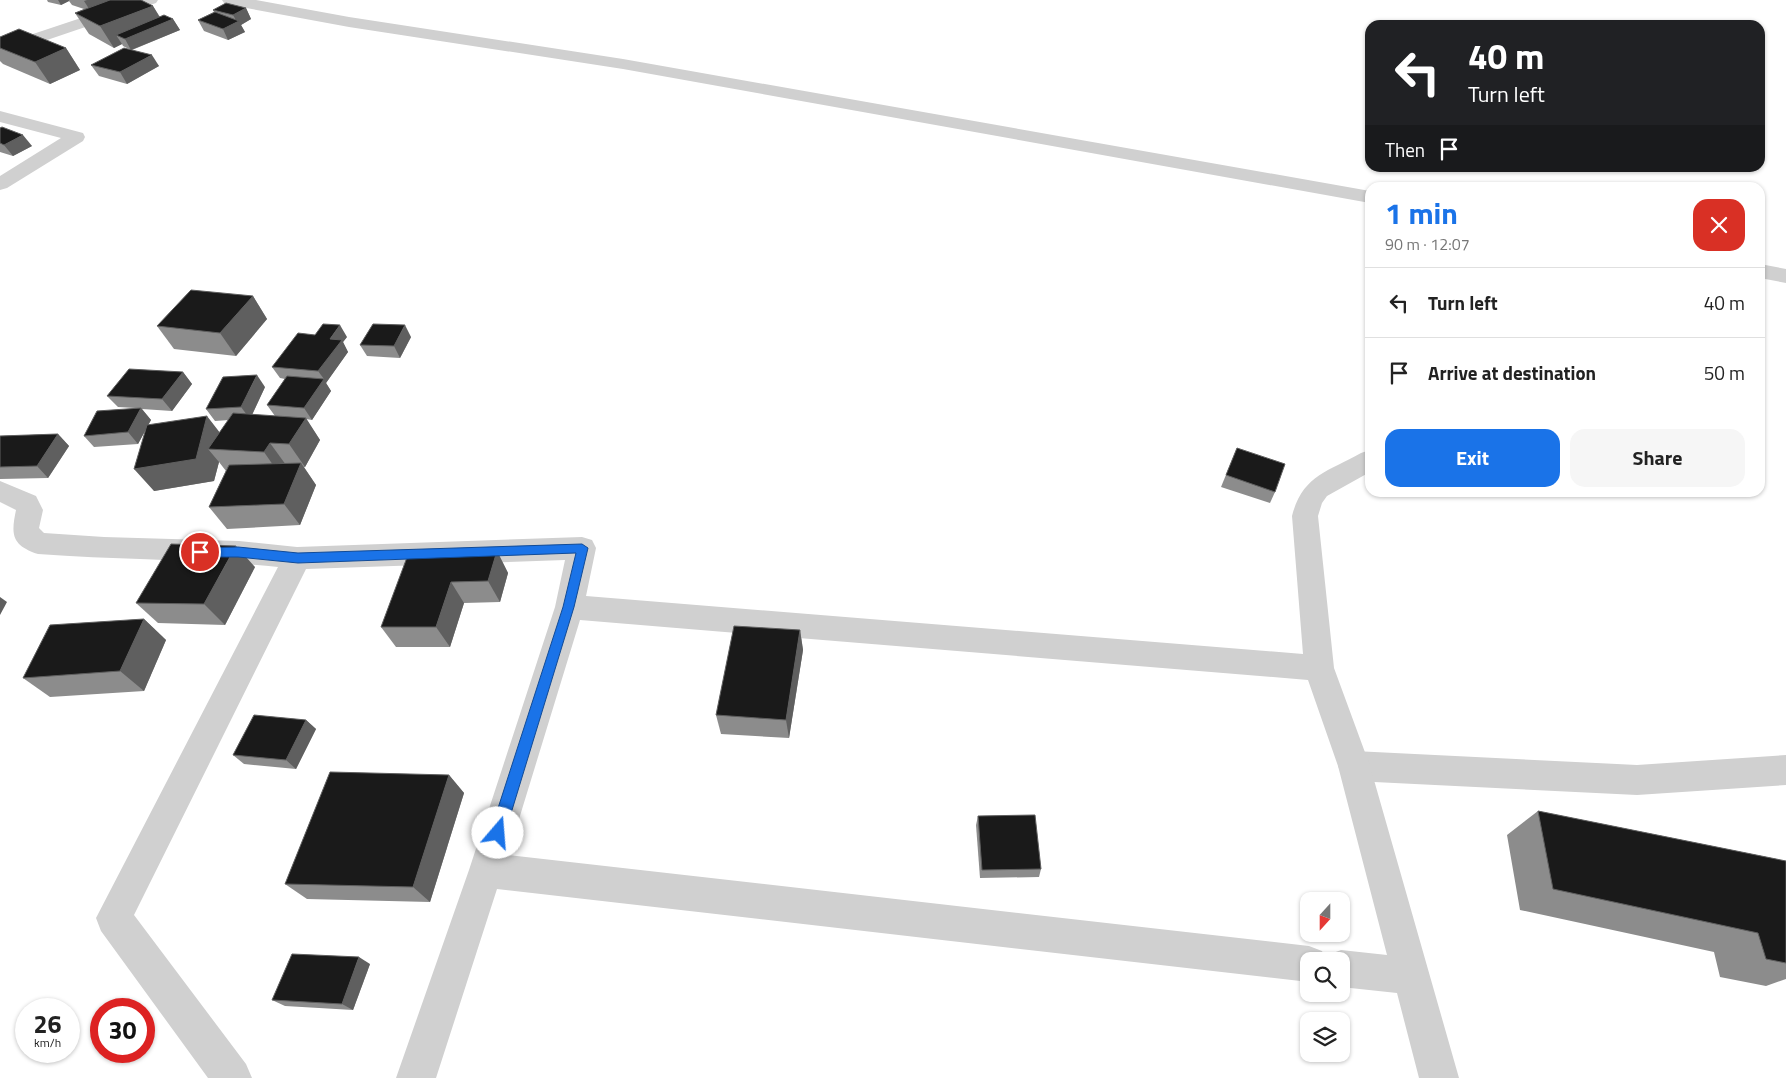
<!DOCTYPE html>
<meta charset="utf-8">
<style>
:root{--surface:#fff;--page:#f6f6f6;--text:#222;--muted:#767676;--line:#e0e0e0;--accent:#1a73e8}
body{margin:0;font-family:"Titillium Web",sans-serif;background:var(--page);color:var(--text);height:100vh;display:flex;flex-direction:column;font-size:19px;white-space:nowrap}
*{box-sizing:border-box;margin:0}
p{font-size:16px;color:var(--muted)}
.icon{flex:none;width:28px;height:28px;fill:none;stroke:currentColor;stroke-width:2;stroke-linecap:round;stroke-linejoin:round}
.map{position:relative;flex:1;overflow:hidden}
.side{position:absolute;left:1365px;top:182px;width:400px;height:315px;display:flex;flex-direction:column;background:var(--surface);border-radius:15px;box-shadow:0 1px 4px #0004}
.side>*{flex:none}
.top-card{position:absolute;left:1365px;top:20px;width:400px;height:152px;border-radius:15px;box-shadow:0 1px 4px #0004;background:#202124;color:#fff;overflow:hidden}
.needle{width:32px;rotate:201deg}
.fabs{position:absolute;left:1300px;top:892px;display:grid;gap:10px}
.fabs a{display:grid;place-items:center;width:50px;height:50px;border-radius:10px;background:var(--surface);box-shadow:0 1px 4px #0004;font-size:25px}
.speed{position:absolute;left:15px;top:998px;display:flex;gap:10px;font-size:25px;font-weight:700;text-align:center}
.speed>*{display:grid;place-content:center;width:65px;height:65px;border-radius:50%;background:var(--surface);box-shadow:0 1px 4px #0004;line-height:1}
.speed small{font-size:12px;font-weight:400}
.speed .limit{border:8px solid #d22;background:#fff;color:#111}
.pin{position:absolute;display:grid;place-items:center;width:42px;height:42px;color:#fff;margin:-21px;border:2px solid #fff;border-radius:50%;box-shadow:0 1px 5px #0007}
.me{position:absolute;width:55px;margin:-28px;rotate:18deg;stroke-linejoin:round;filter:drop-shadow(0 0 4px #0008)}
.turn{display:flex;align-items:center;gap:18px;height:105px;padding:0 20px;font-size:22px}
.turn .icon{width:65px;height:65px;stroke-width:2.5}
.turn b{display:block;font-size:35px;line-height:42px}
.then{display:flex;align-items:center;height:48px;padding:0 20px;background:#0003;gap:10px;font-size:19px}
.round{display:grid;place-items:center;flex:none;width:52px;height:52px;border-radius:15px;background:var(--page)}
.headline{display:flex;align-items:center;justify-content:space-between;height:85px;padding:0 20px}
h1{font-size:30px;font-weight:700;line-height:38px;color:var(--accent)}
.cta{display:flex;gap:10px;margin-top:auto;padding:10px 20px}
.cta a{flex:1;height:58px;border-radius:15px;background:var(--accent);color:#fff;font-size:20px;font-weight:700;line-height:58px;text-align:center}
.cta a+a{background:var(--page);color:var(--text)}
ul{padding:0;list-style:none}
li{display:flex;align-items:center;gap:15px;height:70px;padding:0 20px;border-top:1px solid var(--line)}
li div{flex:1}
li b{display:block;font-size:19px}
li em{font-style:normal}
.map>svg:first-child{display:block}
</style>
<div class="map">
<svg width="1786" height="1078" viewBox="0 0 1786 1078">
<rect width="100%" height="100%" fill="#fff"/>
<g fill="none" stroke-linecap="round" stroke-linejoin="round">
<!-- service -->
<path fill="#d0d0d0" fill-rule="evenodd" d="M1354,751L1637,765L1786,755V785L1637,795L1354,781L1343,777L1338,766L1343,755Z"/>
<!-- minor -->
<g fill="#d0d0d0" fill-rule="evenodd">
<path d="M135,0H158L156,3L0,56V45Z"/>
<path d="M222,0H256L349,17L623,59L1370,191V203L623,69L349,27L230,5L224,3Z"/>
<path d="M0,111L83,133L85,137L83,141L7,188L0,190V176L61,138L0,122Z"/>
<path d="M1760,264L1786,269V283L1760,278Z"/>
<path d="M1370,450V472L1327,496L1322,503L1318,516L1334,668L1370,766L1459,1078H1419L1397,993L1341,987V961H1309V982L497,889L436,1078H396L469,870L555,607L565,560L306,569L134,915L246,1064L252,1078H208L101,931L96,918L278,567C198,559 118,560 38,554C11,545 11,534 16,510L0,502V481L36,496L43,510L39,528L44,533L104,537L239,541L297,547L582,537L592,540L596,548L586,596L1303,654L1292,516C1302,476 1327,472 1361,453ZM580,620L1308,680L1338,766L1387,955L1341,950L1328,955L1326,960L1322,951L1309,946L508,855Z"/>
</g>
</g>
<!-- wall -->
<g fill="#8c8c8c">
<path d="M47,0H141L153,6L160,17L173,19L180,30L132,50L159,66L127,84L99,76L91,65L129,49L123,46L122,44L114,48L89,34L75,13L84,9L72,5L69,1L61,5L48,2Z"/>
<path d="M246,8L251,19L241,25L245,32L228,40L204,31L198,20L214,12L213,10Z"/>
<path d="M0,37L66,48L80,70L50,84L3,64L0,61Z"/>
<path d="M0,128L32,146L13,156L0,152Z"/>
<path d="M253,296L267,319L236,356L174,349L157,326Z"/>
<path d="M347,337L343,342L348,352L326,383L331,391L312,420L306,419L320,440L305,467H304L316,485L300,525L227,529L209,507L226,471L219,462L214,481L154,491L145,431L138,444L94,447L84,436L135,408L118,407L107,396L183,372L192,384L172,411L142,409L151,420L148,425L220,432L229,420L215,421L206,409L265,387L252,415L275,416L267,405L285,379L280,378L272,367Z"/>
<path d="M411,337L400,358L367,356L360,345Z"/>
<path d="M58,434L69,446L48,478L0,479V436Z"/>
<path d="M1237,448L1275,492L1270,503L1221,487Z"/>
<path d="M497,551L508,573L500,602L464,603L450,647H396L381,627Z"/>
<path d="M255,567L225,625L158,623L136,603Z"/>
<path d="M144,619L166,640L144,691L50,697L23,678Z"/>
<path d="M800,630L803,650L789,738L721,734L716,715Z"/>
<path d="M306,720L316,729L296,769L244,764L233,755Z"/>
<path d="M449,775L464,793L430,902L307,899L285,884Z"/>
<path d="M1538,811L1786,861V979L1766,986L1720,977L1714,952L1520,910L1507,835Z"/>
<path d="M978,816L1041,869L1039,877L980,878L976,825Z"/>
<path d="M370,964L353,1010L285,1006L272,1000Z"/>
</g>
<!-- shaded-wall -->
<g fill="#5f5f5f">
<path d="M58,0H69V1L61,5Z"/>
<path d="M87,0H118L91,12L84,1Z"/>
<path d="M153,6L163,23L173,19L180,30L131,50L125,39L116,35L122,44L114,48L100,26Z"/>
<path d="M246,8L251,19L241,25L245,32L228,40L223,29L237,22L233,15Z"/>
<path d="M66,48L80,70L50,84L35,62Z"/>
<path d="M152,55L159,66L127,84L120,72Z"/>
<path d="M23,135L32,146L13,156L4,145Z"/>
<path d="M253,296L267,319L236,356L220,333Z"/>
<path d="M340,325L347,337L343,342L348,352L326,383L331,391L312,420L304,408L324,379L318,371L330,339Z"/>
<path d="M405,325L411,337L400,358L394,346Z"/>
<path d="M183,372L192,384L172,411L162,399Z"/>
<path d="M257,375L265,387L250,419L241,407Z"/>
<path d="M141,408L151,420L138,444L128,432Z"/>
<path d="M207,416L224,438L208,449L219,462L214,481L154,491L134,469Z"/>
<path d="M306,418L320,440L305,467L289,444Z"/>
<path d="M58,434L69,446L48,478L37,466Z"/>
<path d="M270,443L286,465L280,475L264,452Z"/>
<path d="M301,463L316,485L300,525L284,504Z"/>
<path d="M236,546L255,567L225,625L204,604Z"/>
<path d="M497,551L508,573L500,602L488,581Z"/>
<path d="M451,582L464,603L450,647L436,627Z"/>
<path d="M0,597L7,602L0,615Z"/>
<path d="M144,619L166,640L144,691L120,671Z"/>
<path d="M800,630L803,650L789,738L786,720Z"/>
<path d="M306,720L316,729L296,769L286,760Z"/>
<path d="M449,775L464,793L430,902L413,887Z"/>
<path d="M359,957L370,964L353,1010L342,1004Z"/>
</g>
<!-- building -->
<g fill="#1a1a1a" stroke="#5f5f5f">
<path d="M110,0H141L153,6L100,26L75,13Z"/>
<path d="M226,3L246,8L233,15L213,10Z"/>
<path d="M215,12L239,21L223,29L198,20Z"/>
<path d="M164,15L173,19L125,39L116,35Z"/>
<path d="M19,29L66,48L35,62L0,48V37Z"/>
<path d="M124,48L152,55L120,72L91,65Z"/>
<path d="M2,127L23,135L4,145L0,143V128Z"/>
<path d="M191,290L253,296L220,333L157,326Z"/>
<path d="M323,324L340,325L330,339L342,340L318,371L272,367L298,333L315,335Z"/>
<path d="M373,324L405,325L394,346L360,345Z"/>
<path d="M129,369L183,372L162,399L107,396Z"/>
<path d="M257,375L241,407L206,409L223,377Z"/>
<path d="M287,376L324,379L304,408L267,405Z"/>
<path d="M141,408L128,432L84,436L97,411Z"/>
<path d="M233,413L306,418L289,444L270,443L264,452L208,449Z"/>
<path d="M207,416L196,459L134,469L147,425Z"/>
<path d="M58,434L37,466L0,467V436Z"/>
<path d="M1237,448L1285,464L1275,492L1226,475Z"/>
<path d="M301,463L284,504L209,507L229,465Z"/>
<path d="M171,544L236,546L204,604L136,603Z"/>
<path d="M497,551L488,581L451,582L436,627H381L409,552Z"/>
<path d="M144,619L120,671L23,678L50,625Z"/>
<path d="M734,626L800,630L786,720L716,715Z"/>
<path d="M254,715L306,720L286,760L233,755Z"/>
<path d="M330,772L449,775L413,887L285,884Z"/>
<path d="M1538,811L1786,861V963L1766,959L1758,933L1553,889Z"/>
<path d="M1035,815L1041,869L982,870L978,816Z"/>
<path d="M292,954L359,957L342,1004L272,1000Z"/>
</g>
<!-- route -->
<path fill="#1a73e8" stroke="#114b97" d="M582,544L588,548L574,607L505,833L502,838L498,840L493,838L490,833L563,607L576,553L298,563L238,557H200L194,552L200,548L238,547L298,553Z"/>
</svg>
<div class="fabs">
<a><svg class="needle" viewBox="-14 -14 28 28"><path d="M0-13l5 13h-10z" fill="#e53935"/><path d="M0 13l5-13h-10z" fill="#767676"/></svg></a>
<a><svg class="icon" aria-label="search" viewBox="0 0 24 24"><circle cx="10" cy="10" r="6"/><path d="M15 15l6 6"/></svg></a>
<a><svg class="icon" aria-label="layers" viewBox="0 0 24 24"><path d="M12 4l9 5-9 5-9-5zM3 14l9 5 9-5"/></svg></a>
</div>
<div class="speed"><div>26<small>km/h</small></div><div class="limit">30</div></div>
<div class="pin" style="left:200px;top:552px;background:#d93025"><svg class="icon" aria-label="arrive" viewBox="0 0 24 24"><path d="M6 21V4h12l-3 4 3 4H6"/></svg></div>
<svg class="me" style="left:498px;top:833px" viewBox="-20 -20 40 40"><circle r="19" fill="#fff"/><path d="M0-13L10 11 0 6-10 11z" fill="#1a73e8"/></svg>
<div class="top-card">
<div class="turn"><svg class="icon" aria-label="left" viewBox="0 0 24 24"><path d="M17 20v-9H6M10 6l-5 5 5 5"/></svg><div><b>40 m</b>Turn left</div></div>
<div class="then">Then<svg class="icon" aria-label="arrive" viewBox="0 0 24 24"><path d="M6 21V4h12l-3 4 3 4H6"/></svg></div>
</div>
<section class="side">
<div class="headline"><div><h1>1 min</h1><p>90 m · 12:07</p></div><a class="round" style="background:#d93025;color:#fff"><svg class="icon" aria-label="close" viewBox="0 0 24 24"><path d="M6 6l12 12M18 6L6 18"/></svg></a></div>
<ul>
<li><svg class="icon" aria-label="left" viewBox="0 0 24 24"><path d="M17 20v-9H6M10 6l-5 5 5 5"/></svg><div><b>Turn left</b></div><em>40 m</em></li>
<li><svg class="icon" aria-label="arrive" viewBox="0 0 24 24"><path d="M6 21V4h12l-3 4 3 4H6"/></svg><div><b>Arrive at destination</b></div><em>50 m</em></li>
</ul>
<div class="cta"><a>Exit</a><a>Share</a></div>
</section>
</div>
